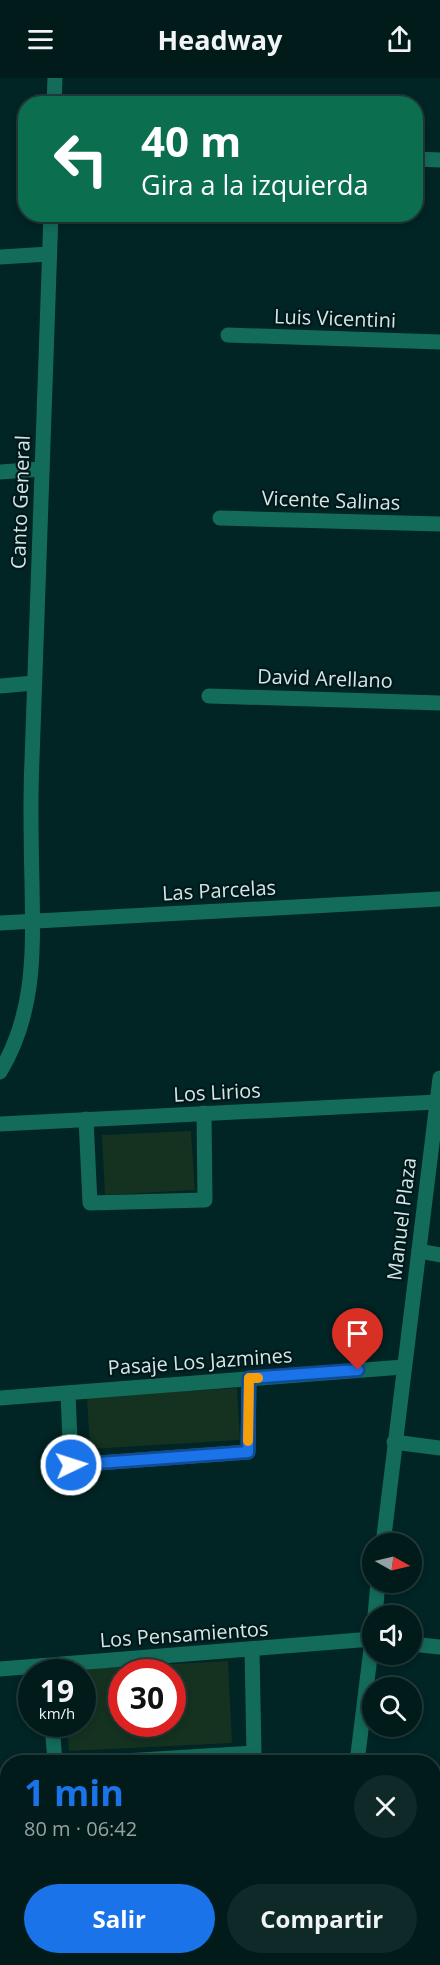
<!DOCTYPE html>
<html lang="es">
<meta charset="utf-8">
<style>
:root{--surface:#011b1b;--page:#0f2828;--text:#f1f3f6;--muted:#96a1a3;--line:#23393a;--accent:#1a73e8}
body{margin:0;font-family:"Open Sans",sans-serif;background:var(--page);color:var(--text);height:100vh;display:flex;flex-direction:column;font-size:22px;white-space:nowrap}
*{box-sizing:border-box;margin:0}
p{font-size:20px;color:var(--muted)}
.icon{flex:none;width:33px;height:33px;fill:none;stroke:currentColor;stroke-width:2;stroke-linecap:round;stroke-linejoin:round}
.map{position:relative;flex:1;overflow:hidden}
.drawer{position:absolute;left:0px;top:1677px;width:441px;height:210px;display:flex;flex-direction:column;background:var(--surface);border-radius:24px 24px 0 0;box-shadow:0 3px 9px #0003,0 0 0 2px var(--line)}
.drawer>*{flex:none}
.guide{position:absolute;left:18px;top:18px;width:405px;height:126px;border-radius:24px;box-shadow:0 3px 9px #0003,0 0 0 2px var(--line);background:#0b6e4f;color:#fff;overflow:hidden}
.needle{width:39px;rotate:98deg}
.controls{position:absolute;left:362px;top:1455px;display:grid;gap:12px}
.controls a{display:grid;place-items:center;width:60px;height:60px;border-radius:50%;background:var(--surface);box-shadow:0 3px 9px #0003,0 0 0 2px var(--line);font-size:30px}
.speed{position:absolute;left:18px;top:1581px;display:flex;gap:12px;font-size:30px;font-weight:700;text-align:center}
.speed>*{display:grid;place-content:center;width:78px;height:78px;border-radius:50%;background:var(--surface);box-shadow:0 3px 9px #0003,0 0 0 2px var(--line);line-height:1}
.speed small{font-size:15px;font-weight:400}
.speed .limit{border:9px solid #d22;background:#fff;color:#111}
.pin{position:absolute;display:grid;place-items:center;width:51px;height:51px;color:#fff;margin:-62px -26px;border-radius:50% 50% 50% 0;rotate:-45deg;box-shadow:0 0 6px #0007}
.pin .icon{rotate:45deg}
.me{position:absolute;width:66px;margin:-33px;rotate:86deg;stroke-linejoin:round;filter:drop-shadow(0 0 4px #0008)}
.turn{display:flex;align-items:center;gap:21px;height:126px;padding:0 24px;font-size:27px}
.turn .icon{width:78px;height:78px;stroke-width:2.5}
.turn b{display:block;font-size:42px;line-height:51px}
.round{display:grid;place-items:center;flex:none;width:63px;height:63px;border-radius:32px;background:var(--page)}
.headline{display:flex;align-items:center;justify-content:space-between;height:102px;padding:0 24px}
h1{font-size:36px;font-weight:700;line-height:45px;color:var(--accent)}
.cta{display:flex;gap:12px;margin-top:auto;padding:12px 24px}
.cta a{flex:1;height:69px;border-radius:36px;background:var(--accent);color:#fff;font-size:24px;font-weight:700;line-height:69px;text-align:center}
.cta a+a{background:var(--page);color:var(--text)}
header{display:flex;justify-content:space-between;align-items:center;height:78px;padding:0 24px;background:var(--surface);font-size:27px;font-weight:700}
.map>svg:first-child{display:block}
</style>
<header><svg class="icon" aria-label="menu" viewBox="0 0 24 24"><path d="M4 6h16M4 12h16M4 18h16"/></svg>Headway<svg class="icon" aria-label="share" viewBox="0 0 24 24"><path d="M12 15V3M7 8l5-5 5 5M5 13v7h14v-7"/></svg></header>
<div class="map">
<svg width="440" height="1887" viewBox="0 0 440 1887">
<rect width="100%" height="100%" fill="#012424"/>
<!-- green -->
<g fill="#14321f" fill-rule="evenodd">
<path d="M191,1053L195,1112L105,1117L102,1057Z"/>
<path d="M237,1310L240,1362L90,1371L87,1319Z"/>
<path d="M228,1583L232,1665L69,1673L67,1646H82V1594H65V1592ZM122,1594H172V1646H122Z"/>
</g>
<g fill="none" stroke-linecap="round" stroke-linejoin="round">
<!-- minor -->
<g stroke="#136b59" stroke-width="15">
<path d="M416,81L440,82"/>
<path d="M0,179L49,176"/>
<path d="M228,257L440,264"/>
<path d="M0,394L42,391"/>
<path d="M220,440L440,446"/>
<path d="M0,608L34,605"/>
<path d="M209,618L440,625"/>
<path d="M0,845L440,821"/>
<path d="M86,1041L90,1125L205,1122L204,1035"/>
<path d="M0,1046L437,1024"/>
<path d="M419,1173L440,1177"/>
<path d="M68,1315L71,1387L248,1374L249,1300"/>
<path d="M0,1320L403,1289"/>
<path d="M394,1364L440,1370"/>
<path d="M383,1466L440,1000"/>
<path d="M375,1538L378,1504"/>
<path d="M411,1566L440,1569"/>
<path d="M0,1591L372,1561"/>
<path d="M52,1646L55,1684"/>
<path d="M108,1684L254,1675L252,1572"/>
<path d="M357,1684L372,1563"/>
<path d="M434,1758L440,1759"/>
<path d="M65,1880L66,1887"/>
<path d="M226,1880L227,1887"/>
<path d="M362,1880L366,1887"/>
<path d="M0,1882L30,1880"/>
</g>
<!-- tertiary -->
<g stroke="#136b59" stroke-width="15">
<path d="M54,26L55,0"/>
<path d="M0,994C36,934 33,872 32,805C31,764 30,723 32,682C38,500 45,318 51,136"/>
</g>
</g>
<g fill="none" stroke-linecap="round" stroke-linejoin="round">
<defs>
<path id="route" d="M71,1387L248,1374L249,1300L358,1292"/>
</defs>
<!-- route casing -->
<use href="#route" stroke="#114b97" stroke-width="15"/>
<!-- route -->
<use href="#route" stroke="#1a73e8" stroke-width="10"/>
<!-- slow -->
<path stroke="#f59e0b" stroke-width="10" d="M248,1363L249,1300H258"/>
</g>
<g text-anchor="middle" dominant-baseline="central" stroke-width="4.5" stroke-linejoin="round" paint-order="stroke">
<!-- street labels -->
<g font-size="20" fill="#d4e7e6" stroke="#01191a">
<text transform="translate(335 240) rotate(2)">Luis Vicentini</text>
<text transform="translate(331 422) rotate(2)">Vicente Salinas</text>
<text transform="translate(20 424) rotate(-88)">Canto General</text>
<text transform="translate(325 600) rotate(2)">David Arellano</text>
<text transform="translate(219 812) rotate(-3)">Las Parcelas</text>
<text transform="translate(217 1014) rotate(-3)">Los Lirios</text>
<text transform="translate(401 1141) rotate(-83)">Manuel Plaza</text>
<text transform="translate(200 1283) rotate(-4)">Pasaje Los Jazmines</text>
<text transform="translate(184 1556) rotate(-4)">Los Pensamientos</text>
</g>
</g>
</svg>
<div class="controls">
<a><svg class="needle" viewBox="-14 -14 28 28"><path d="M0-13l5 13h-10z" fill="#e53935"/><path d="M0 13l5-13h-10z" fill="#96a1a3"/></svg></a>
<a><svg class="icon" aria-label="sound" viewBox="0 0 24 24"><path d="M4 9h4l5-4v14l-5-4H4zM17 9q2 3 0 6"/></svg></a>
<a><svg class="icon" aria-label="search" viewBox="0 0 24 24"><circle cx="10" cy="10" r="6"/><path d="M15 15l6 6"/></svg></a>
</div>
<div class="speed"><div>19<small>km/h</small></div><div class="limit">30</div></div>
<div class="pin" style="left:358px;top:1292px;background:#d93025"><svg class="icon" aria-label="arrive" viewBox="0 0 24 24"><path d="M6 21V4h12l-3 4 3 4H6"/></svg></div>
<svg class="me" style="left:71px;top:1387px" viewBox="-20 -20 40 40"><circle r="17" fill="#1a73e8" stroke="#fff" stroke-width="3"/><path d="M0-11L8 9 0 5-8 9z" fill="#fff"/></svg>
<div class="guide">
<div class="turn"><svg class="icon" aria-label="left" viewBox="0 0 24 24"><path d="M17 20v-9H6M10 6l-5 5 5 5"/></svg><div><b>40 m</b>Gira a la izquierda</div></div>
</div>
<section class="drawer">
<div class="headline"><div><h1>1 min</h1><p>80 m · 06:42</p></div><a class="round"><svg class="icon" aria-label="close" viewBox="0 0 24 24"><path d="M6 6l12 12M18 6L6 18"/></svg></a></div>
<div class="cta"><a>Salir</a><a>Compartir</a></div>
</section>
</div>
